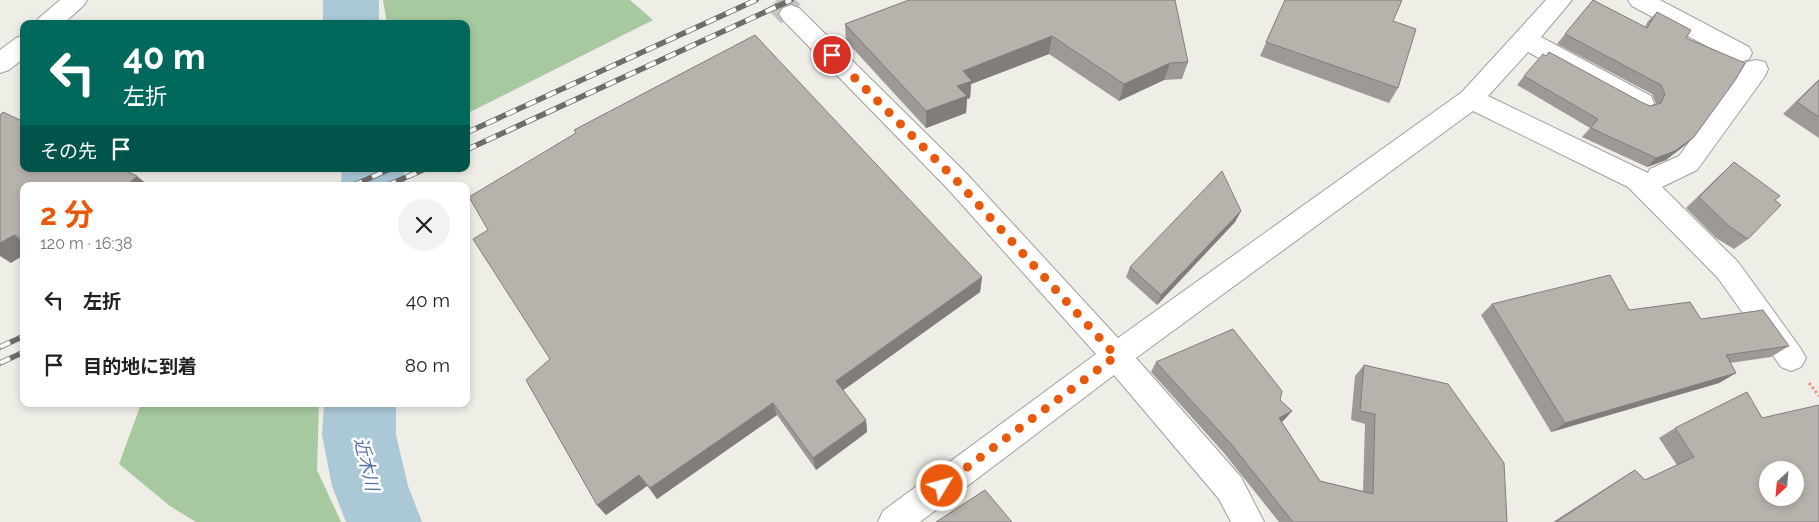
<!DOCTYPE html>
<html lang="ja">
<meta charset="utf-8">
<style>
:root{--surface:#fff;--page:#f2f2f2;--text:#222;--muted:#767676;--accent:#ea580c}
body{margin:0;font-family:Raleway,"Noto Sans JP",sans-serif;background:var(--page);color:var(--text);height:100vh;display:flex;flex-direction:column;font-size:19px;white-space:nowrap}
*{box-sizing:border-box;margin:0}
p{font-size:16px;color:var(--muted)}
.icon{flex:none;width:28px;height:28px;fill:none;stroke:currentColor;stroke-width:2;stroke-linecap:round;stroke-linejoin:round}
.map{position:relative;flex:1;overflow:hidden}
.panel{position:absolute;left:20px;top:182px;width:450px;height:225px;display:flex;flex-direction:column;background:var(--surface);border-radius:10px;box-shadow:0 2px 8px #0003}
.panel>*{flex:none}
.top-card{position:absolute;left:20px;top:20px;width:450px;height:152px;border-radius:10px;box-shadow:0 2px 8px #0003;background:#00695c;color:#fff;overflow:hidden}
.needle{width:32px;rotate:206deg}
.buttons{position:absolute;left:1759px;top:461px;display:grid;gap:10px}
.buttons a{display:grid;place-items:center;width:45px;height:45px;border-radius:50%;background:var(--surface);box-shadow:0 2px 8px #0003;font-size:25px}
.pin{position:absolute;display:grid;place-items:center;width:42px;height:42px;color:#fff;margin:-21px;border:2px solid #fff;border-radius:50%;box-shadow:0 1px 5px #0007}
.me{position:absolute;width:55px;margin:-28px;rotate:53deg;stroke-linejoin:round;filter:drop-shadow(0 0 4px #0008)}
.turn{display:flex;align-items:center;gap:18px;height:105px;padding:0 20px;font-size:22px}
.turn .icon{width:65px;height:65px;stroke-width:2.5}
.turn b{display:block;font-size:35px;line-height:42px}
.then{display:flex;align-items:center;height:48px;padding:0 20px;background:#0003;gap:10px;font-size:19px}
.round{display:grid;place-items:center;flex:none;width:52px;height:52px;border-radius:26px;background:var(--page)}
.overview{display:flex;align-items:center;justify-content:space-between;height:85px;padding:0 20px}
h1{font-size:30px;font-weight:700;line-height:38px;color:var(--accent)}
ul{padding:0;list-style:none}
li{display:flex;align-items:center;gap:15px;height:65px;padding:0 20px}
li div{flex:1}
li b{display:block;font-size:19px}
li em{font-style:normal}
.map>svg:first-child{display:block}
</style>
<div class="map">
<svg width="1819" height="522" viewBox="0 0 1819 522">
<rect width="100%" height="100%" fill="#eeede6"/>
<!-- forest -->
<g fill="#a6c99f">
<path d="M383,0H630L653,20L466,114V24H387Z"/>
<path d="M141,404H319L317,470L341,522H196L170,506L119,464Z"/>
</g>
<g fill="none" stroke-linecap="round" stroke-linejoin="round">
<!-- river -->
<g fill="#abc8d7" fill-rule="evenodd">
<rect x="323" y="0" width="56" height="24"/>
<path d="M342,169H404L405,186H341Z"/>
<path d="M324,404H396V435L408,486L422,522H346L332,486L322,435Z"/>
</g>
<!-- minor-tunnel -->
<path stroke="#c5c4be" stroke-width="27" stroke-dasharray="27 14" stroke-linecap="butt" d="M777,0L791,14"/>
<defs>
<g id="minor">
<path d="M60,0H87L83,6L63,24H35L39,18Z"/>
<path d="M1546,0H1572L1541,37L1651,96L1654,103L1651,110L1642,113L1633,110L1528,52L1488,96L1648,173L1650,169L1679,156L1747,62L1756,60L1765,62L1768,69L1765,76L1697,170L1662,187L1738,262L1801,349L1806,358L1801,367L1791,371L1781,367L1718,278L1628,187L1473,111L1136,358L1241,477L1264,522H1231L1219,499L1114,375L920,522H878L883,511L1096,354L947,188L783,20L779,14L783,8L791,5L799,8L965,172L1118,338L1462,92Z"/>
<path d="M1628,0H1660L1749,47L1752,53L1749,59L1740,62L1731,59L1632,6Z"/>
<path d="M24,35V58L9,70L0,73V50L16,38Z"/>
</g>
</defs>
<!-- minor casing -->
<use href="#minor" stroke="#a0a0a0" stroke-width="2"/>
<!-- path -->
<path stroke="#eb937a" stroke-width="3" stroke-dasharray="2.5 2.5" stroke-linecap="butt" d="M1809,383L1819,396"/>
<!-- minor -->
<use href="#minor" fill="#fff" fill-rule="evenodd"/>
<defs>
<g id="rail">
<path d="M466,133L756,0"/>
<path d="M466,150L791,0"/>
<path d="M352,186L390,169"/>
<path d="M386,186L425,169"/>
<path d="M0,347L24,336"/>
<path d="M0,363L24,352"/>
</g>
</defs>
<!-- rail casing -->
<use href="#rail" stroke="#6d6d6d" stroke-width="5.5"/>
<!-- rail -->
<use href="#rail" stroke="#fff" stroke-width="4" stroke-dasharray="11" stroke-linecap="butt"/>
</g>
<!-- wall -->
<g fill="#9e9994">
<path d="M909,0L1188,62L1182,79L1164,80L1119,101L1049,54L971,84L970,98L967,99L966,113L926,128L846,41L845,24Z"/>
<path d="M1285,0L1393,21L1398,88L1389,103L1260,56Z"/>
<path d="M1593,0L1645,27L1648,21L1657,12L1686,38L1694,137L1684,146L1666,160L1647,167L1582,137L1590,128L1517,85L1524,76L1641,102L1650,106L1656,104L1652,94L1557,44Z"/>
<path d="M1819,79V138L1783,114Z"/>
<path d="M574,130L982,277L980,292L843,390L866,420L867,432L816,470L777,415L657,499L647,486L606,515L597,505L550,359L576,133Z"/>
<path d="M1734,162L1775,200L1748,239L1734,249L1716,238L1686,208L1721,174Z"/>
<path d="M1241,211L1235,222L1157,305L1126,277L1130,267Z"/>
<path d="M1492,304L1629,310L1701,319L1789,346L1771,357L1730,363L1736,373L1719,383L1551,432L1481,315Z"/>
<path d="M1156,362L1280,400L1292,411L1284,420L1282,422L1320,481L1363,491L1365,424L1351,420L1355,376L1364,365L1507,522H1279L1224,453L1151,372Z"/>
<path d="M1762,418L1819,522H1553L1620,479L1635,470L1645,480L1677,465L1659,438L1675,428Z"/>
</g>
<!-- shaded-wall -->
<g fill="#817d78">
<path d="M1052,36L1049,54L971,84L970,98L967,99L966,113L926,128V111L957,86L963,71Z"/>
<path d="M1170,63L1164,80L1119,101L1124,84Z"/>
<path d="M1694,137L1684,146L1666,160L1647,167L1656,158Z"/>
<path d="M137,176L149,186H126Z"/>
<path d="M1241,211L1235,222L1157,305L1161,295Z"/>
<path d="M14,235L24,242V255L11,263L0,256V243Z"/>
<path d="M982,277L980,292L838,394L836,381Z"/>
<path d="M1736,373L1719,383L1551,432L1565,423Z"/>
<path d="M773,403L777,415L657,499L650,488Z"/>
<path d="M1292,411L1284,420L1271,427L1279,418Z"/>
<path d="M866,420L867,432L816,470L813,458Z"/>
<path d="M639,475L647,486L606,515L597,505Z"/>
</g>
<!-- building -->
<g fill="#b8b2ac" stroke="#817d78" fill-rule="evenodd">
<path d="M909,0H1175L1188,62L1170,63L1124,84L1052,36L963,71L972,81L957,86L967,96L926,111L845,24Z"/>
<path d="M1285,0H1402L1393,21L1416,29L1398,88L1266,42Z"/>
<path d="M1593,0L1647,28L1657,12L1691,30L1686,38L1745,63L1736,79L1694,137L1675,151L1656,158L1591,128L1598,119L1524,76L1543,54L1546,56L1549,52L1641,102L1650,106L1661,103L1665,94L1661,85L1565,34Z"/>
<path d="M755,35L982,277L836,381L866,420L813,458L773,403L650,488L639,475L597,505L526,380L550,359L473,239L488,230L469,197L576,133L574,130Z"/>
<path d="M1819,80V117L1797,102Z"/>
<path d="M3,112L24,122V169H122L137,176L126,186H24V240L14,235L0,243V115Z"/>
<path d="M1734,162L1780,196L1775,200L1781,205L1748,239L1730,227L1699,197Z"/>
<path d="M1222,171L1241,211L1161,295L1130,267Z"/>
<path d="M1610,275L1629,310L1690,302L1701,319L1763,310L1789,346L1726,355L1736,373L1565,423L1492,304Z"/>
<path d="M1233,329L1282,391L1280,400L1292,411L1279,418L1320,481L1373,494L1375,414L1360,411L1364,365L1448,384L1504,463L1507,522H1293L1231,444L1156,362Z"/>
<path d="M1747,392L1762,418L1819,405V522H1556L1635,470L1645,480L1694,457L1675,428ZM1768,470H1795V498H1768Z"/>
<path d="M985,490L1012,522H936Z"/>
</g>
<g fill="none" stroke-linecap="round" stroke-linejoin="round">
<!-- route -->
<path stroke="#ea580c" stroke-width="9" stroke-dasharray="0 16.2" d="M832,55L956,180L1116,356L942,486"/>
</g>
<g text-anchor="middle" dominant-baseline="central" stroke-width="5" stroke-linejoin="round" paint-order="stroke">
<!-- water labels -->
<g font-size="18" font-style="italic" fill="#5573a5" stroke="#fff">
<text transform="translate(367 464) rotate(77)">近木川</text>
</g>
</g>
</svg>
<div class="buttons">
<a><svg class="needle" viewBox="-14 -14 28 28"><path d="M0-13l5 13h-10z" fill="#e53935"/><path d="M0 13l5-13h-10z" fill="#767676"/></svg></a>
</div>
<div class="pin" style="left:832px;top:55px;background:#d93025"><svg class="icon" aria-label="arrive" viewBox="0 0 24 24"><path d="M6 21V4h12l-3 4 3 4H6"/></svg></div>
<svg class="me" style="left:942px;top:486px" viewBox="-20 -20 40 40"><circle r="17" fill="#ea580c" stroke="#fff" stroke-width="3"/><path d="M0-11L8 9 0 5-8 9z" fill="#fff"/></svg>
<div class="top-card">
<div class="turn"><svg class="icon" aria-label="left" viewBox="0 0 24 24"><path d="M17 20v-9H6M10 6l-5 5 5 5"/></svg><div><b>40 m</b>左折</div></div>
<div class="then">その先<svg class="icon" aria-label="arrive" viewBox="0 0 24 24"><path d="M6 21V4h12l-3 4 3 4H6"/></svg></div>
</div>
<section class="panel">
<div class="overview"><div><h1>2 分</h1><p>120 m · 16:38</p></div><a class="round"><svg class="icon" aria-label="close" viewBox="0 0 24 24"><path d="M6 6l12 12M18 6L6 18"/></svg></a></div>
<ul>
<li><svg class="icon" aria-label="left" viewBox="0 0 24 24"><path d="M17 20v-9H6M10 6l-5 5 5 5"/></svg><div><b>左折</b></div><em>40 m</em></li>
<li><svg class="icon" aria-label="arrive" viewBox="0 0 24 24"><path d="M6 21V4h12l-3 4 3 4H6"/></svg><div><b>目的地に到着</b></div><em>80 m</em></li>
</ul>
</section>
</div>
